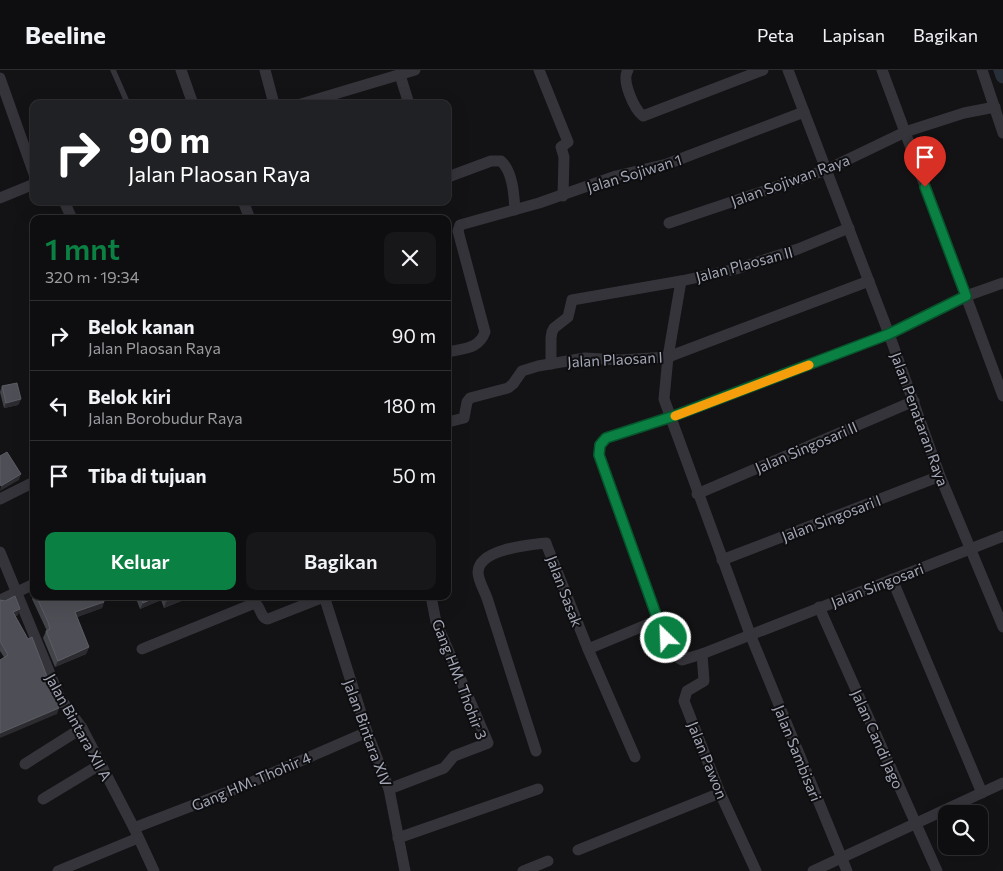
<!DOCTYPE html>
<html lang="id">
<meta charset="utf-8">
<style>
:root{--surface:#0e0e10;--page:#171719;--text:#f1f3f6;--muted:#9b9c9f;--line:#2e2e30;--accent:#0b8043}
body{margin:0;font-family:Commissioner,sans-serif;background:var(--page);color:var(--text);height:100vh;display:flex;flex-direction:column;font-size:19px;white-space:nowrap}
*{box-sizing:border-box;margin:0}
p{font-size:16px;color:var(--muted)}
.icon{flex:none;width:28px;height:28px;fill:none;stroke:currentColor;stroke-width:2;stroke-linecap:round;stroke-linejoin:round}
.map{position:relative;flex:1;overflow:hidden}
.drawer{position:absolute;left:30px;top:145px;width:421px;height:385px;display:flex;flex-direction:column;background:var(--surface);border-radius:10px;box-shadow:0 5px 20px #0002,0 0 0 1px var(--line)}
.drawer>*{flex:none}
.top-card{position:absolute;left:30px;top:30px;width:421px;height:105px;border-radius:10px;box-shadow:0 5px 20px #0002,0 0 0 1px var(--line);background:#202124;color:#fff;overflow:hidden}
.fabs{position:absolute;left:938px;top:735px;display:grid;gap:10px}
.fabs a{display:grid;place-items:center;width:50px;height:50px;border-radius:10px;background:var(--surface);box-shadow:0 5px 20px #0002,0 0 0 1px var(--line);font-size:25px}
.pin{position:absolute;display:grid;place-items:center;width:42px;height:42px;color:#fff;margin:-51px -21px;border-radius:50% 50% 50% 0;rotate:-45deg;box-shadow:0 0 5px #0007}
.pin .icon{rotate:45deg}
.me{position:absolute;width:55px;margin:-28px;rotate:336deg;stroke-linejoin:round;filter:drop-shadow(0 0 4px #0008)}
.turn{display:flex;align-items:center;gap:18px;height:105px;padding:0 15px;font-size:22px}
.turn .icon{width:65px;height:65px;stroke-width:2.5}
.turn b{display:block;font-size:35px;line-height:42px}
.round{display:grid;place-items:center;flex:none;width:52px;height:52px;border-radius:10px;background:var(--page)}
.headline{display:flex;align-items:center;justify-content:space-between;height:85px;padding:0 15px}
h1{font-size:30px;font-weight:600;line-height:38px;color:var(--accent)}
.button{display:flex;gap:10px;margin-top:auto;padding:10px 15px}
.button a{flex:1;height:58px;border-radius:10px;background:var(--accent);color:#fff;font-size:20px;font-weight:600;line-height:58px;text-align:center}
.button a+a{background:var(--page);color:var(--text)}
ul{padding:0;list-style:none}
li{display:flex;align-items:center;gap:15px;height:70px;padding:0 15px;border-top:1px solid var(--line)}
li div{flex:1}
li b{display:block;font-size:19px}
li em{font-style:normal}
header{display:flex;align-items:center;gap:30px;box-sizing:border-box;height:70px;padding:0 25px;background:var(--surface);border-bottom:1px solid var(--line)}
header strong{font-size:24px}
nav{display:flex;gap:28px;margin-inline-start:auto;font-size:18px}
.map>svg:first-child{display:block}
</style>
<header>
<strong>Beeline</strong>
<nav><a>Peta</a><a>Lapisan</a><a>Bagikan</a></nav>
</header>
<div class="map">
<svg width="1003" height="801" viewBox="0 0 1003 801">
<rect width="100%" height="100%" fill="#131315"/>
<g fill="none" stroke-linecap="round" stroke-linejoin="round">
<!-- canal -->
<path stroke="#282f39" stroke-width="15" d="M1001,0L1003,6"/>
<!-- lane -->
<path stroke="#34343a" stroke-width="5.5" d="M113,0L128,34"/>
<!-- street -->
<g stroke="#34343a" stroke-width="11">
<path d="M181,0L193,34"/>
<path d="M265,0L274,34"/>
<path d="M539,0L568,72L561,77L564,87L563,126"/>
<path d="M628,0C621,10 634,39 643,46L763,0"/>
<path d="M788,0L889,264L940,406L1003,557"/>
<path d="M882,0L1003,326"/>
<path d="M982,0L1003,63"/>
<path d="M400,5L409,34"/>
<path d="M0,8L34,104"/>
<path d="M301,34L415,0"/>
<path d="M448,107L491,91H501C513,102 514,125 515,140"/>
<path d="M0,128L34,114"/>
<path d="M64,131L72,149"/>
<path d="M243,131L250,149"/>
<path d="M669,153L826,100L905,62L964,43L995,37"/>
<path d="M448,282C464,278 479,279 485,262L458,161L460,155L539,133L616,106L667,94L804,42"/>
<path d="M551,294V268L552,262L554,258L568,247L572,230L681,211"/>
<path d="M448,352L464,348L467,332L470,328L508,318L513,314L522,301L538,296L585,288L620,290L668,287L869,211"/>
<path d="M697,424L914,331"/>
<path d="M0,429L34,412"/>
<path d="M0,482L60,628L82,658L134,758L154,801"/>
<path d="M722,490L940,406"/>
<path d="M892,509L982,723"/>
<path d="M324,526L367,662L389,719L405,801"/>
<path d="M0,530L34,514"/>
<path d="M819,537L937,801"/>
<path d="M658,550L599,385L600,375L606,368L671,347L889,264L966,226L1003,213"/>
<path d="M142,579L255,533C261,537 260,548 268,549L324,527"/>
<path d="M588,579L635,687"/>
<path d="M702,584L704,611L687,621L684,631L720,723L756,801"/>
<path d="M536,681L487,528C484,520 478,510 478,502C479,479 528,475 546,473L547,476L588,579L658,550L675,586L682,590L702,584L1003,466"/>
<path d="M25,694L82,658"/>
<path d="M389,719L444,698L454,686L488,673L436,552L431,526"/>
<path d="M43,729L101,694"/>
<path d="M134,758L238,718L367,662"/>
<path d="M398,768L538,719"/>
<path d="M578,780L720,723"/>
<path d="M58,801L138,768"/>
<path d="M523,801L548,791"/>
<path d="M813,801L1003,713"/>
<path d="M847,801L750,564L664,329L668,287L681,211L736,199L798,179L849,158"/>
</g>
</g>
<!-- wall -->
<g fill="#43444a">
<path d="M2,316L21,329L18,335L4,338L0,322Z"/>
<path d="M34,525V526H102L104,532L102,538L77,547L89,577L86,584L55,597L43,568L46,561H47L32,529Z"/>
<path d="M135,526H187L186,529L164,538L161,530L140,539Z"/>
<path d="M0,530L18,545L15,546L57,644L4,587L0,581Z"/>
</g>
<!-- shaded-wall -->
<g fill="#2c2c30">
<path d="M21,329L18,335L4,338L6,333Z"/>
<path d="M21,404L19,410L0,421L1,416Z"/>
<path d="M158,526H162L161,530L140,539L143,533Z"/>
<path d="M179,526H187L186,529L164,538L166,531Z"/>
<path d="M104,532L102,538L72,549L75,542Z"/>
<path d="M20,539L18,545L11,549L13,542Z"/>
<path d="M89,577L86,584L55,597L58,591Z"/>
<path d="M59,638L57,644L0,668V663Z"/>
</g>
<!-- building -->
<g fill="#4e4f56" stroke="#5b5c65">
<path d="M17,313L21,329L6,333L2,316Z"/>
<path d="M7,382L21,404L1,416L0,414V386Z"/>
<path d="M15,526L20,539L13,542L28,569L32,567L59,638L0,663V590L8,585L0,571V530L5,531Z"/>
<path d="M36,526H102L104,532L75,542L89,577L58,591L46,561L50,559L48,552Z"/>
<path d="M140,526H158L143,533Z"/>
<path d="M164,526H179L166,531Z"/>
</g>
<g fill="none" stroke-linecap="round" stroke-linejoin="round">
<defs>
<path id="route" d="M666,568L658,550L599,385L600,375L606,368L671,347L889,264L966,226L925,117"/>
</defs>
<!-- route casing -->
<use href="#route" stroke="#07532c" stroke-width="12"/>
<!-- route -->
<use href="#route" stroke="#0b8043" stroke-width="9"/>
<!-- slow -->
<path stroke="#f59e0b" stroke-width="9" d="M675,346L809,295"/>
</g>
<g text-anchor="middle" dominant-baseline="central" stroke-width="4" stroke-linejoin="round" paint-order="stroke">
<!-- street labels -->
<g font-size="15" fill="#a3a6b6" stroke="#0e0e10">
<text transform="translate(634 103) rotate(-17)">Jalan Sojiwan 1</text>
<text transform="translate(790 110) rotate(-20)">Jalan Sojiwan Raya</text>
<text transform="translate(744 194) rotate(-15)">Jalan Plaosan II</text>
<text transform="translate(615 289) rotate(-3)">Jalan Plaosan I</text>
<text transform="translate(920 349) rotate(70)">Jalan Penataran Raya</text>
<text transform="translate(806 377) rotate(-23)">Jalan Singosari II</text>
<text transform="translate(831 448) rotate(-21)">Jalan Singosari I</text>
<text transform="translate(877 515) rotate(-21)">Jalan Singosari</text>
<text transform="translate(565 521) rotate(69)">Jalan Sasak</text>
<text transform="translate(460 609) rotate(69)">Gang HM. Thohir 3</text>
<text transform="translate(79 657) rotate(61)">Jalan Bintara XII A</text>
<text transform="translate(368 663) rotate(70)">Jalan Bintara XIV</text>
<text transform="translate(878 669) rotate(66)">Jalan Candi Jago</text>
<text transform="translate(798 683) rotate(68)">Jalan Sambisari</text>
<text transform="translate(708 690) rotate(68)">Jalan Pawon</text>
<text transform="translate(251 711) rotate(-23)">Gang HM. Thohir 4</text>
</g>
</g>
</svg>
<div class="fabs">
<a><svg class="icon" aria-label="search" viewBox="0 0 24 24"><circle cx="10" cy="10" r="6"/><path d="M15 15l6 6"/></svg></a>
</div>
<div class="pin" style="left:925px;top:117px;background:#d93025"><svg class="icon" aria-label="arrive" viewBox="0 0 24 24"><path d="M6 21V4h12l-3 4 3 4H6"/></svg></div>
<svg class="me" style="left:666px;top:568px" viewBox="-20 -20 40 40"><circle r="17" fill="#0b8043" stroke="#fff" stroke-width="3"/><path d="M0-11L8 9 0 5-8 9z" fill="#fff"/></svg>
<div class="top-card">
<div class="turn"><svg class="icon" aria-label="right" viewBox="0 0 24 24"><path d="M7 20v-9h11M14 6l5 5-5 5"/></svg><div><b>90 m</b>Jalan Plaosan Raya</div></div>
</div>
<section class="drawer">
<div class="headline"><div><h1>1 mnt</h1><p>320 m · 19:34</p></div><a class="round"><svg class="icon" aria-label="close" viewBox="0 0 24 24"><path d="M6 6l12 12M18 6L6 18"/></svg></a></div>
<ul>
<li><svg class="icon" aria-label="right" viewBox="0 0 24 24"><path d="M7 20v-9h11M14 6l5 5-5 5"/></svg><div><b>Belok kanan</b><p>Jalan Plaosan Raya</p></div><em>90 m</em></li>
<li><svg class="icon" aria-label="left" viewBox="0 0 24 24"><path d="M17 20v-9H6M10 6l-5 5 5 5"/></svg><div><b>Belok kiri</b><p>Jalan Borobudur Raya</p></div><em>180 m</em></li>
<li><svg class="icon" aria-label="arrive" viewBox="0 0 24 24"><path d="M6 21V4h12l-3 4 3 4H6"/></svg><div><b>Tiba di tujuan</b></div><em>50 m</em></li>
</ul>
<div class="button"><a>Keluar</a><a>Bagikan</a></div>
</section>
</div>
